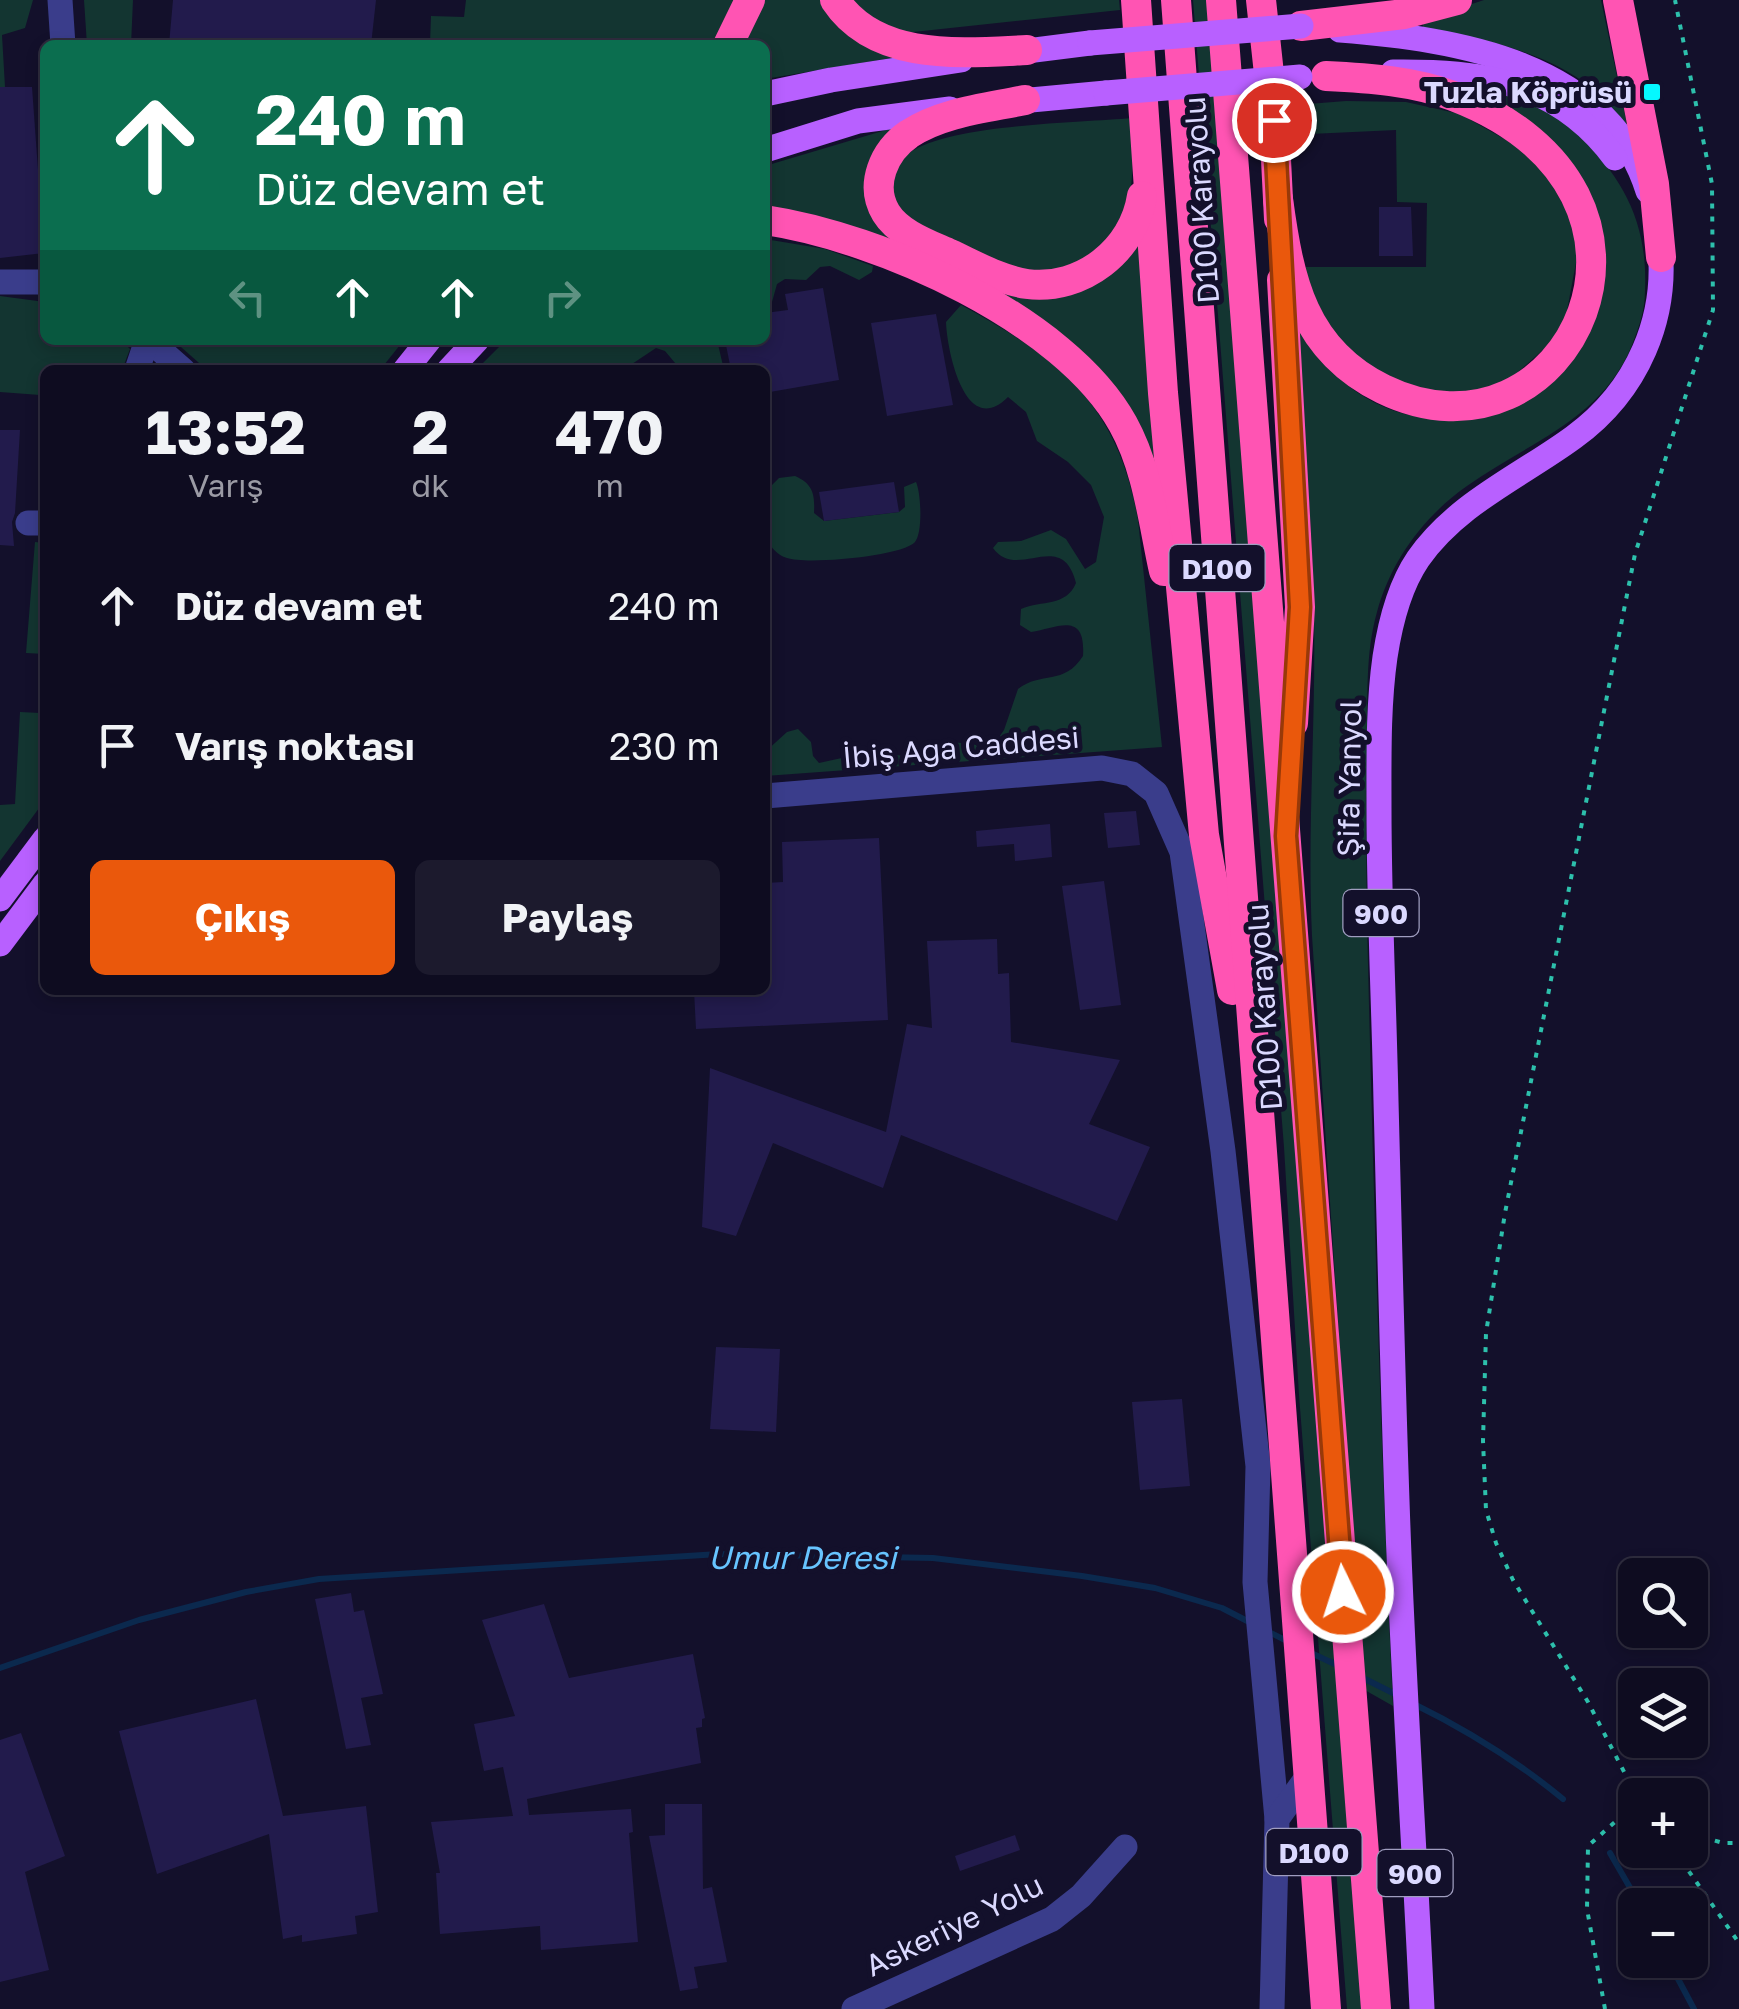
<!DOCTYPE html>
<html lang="tr">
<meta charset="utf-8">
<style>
:root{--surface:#0e0c20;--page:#1c1a2d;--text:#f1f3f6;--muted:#9b9ba5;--line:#2e2c3e;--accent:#ea580c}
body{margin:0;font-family:"Golos Text",sans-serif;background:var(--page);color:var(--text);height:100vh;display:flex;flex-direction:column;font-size:38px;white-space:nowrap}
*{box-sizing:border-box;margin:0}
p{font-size:32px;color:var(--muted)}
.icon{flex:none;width:55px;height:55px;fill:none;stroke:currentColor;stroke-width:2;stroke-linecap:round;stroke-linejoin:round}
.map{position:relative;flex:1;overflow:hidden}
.side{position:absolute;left:40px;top:365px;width:730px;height:630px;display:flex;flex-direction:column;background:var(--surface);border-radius:15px;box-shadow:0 5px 15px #0003,0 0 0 2px var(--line)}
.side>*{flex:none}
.hud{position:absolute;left:40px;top:40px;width:730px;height:305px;border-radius:15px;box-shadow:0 5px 15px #0003,0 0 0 2px var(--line);background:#0b6e4f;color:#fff;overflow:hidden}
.buttons{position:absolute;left:1618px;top:1558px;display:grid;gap:20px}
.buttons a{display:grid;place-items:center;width:90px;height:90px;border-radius:15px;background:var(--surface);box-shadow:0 5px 15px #0003,0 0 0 2px var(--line);font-size:50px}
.pin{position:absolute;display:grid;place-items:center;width:85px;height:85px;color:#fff;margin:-42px;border:5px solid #fff;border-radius:50%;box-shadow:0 2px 10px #0007}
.me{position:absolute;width:110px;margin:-55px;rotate:356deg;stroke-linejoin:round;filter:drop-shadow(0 0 8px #0008)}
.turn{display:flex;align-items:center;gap:35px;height:210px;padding:0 50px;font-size:45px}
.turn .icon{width:130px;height:130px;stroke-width:2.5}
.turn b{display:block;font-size:70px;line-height:85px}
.lanes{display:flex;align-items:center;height:95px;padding:0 50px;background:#0003;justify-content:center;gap:50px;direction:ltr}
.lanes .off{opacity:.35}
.eta{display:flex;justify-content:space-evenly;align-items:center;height:170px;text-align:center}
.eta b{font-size:60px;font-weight:700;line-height:70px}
.cta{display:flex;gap:20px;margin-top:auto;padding:20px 50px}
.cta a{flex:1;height:115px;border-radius:15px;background:var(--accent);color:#fff;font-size:40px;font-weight:700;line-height:115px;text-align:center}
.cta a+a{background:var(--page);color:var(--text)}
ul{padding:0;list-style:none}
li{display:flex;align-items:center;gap:30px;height:140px;padding:0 50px}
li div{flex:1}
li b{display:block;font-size:38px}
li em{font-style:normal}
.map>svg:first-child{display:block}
</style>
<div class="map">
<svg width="1739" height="2009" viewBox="0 0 1739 2009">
<rect width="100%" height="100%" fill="#13102b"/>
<!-- green -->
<g fill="#133531">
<path d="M0,0H33L25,28L2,35L5,87H0Z"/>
<path d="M84,0H133L131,45H87Z"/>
<path d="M466,0H740L715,45L430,44L431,16L464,17Z"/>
<path d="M764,0H822L903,56L765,79V45H743Z"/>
<path d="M849,0H1119L1120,10L904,33L889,30Z"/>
<path d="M1193,0H1209L1363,2009H1347L1299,1395L1284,1147Z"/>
<path d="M1484,0H1601L1628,129C1617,115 1606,99 1592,88C1545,51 1481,38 1423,28V20Z"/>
<path d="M1454,83C1483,90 1517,93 1544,105C1557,110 1568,125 1579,135C1625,180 1648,225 1645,291C1645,310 1639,327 1632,345C1601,421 1528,442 1467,486C1423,517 1391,561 1377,612C1365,654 1368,699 1367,742C1366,816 1366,890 1368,964C1374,1212 1381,1459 1393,1706L1363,1689L1312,936C1307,829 1316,723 1314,616C1313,515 1301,414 1292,313C1313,362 1360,407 1415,416C1436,419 1457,416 1478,414L1598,306C1613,243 1593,174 1540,134C1514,114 1482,99 1454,83Z"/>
<path d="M1346,101L1406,102L1460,114L1536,157L1581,236L1563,332L1509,380L1455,396L1384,378L1339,344L1299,267H1426L1427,203L1397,202L1396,130L1310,134L1308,104Z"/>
<path d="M1132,118C1132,145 1135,175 1128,201C1113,253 1063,285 1011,268C999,264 987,257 976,252C949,240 917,231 898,207C886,191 893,165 909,153C950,124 1078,123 1132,118Z"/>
<path d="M896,127L867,186L1013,293L1141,230L1162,494L1125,404L826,219L765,206V166Z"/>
<path d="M765,239L825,249L873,266L872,272L859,280L830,266L820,267L806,280L785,279L777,284L772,302L765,305Z"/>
<path d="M0,296L45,302V340H121L130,349L122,370H45V508L38,493L40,395L0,392Z"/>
<path d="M961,305C1059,358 1118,404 1138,520L1162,747L765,776V752L787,732L798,729L811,742L813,756L819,763L869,752L914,757L953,742L984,746L997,740L1004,730L1018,689C1041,671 1064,686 1083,656C1086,610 1057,628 1031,632L1020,625L1021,609C1042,600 1066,607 1076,583C1062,527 1017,582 993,548L998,542L1021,541L1051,530L1066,539L1085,569L1096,562L1104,517L1091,485L1068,462L1037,441L1026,412L1008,397C965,440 947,350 946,322Z"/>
<path d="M173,340H404L380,370H207Z"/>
<path d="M506,340H717L724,370H681L665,351L656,348L623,370H476Z"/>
<path d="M795,476C813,484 815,494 814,513L824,521L899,512L905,507L904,487L916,482C921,493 923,532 915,542C903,556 807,565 787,558C777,555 771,547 765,538V492L779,478Z"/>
<path d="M35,542L45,543V654L26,653Z"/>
<path d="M45,660V800L0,861V805L15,804L20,712L40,713Z"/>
</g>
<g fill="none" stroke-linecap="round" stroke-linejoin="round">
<!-- stream -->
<g stroke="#0b294e" stroke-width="6">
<path d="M1265,1630L1289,1642"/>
<path d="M1309,1652L1339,1666"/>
<path d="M0,1668L139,1620L246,1592L319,1579L719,1554L933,1558L1082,1576L1155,1588L1222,1608L1253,1624"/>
<path d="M1359,1676L1397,1695"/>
<path d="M1412,1703C1465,1729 1517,1761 1563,1799"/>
<path d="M1610,1853L1640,1905"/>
<path d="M1668,1960L1694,2009"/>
</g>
</g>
<!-- building -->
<g fill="#221b4c">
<path d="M173,0H376L371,45H169Z"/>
<path d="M0,87H32L44,253L0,258Z"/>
<path d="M1379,207H1411L1413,256H1379Z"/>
<path d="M823,288L839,380L770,392L765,370H731L725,340H765V313L788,310L785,294Z"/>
<path d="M936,314L953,405L887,416L871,323Z"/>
<path d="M0,430H20L15,513L12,522L14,546L0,545Z"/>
<path d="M894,482L899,512L824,521L819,492Z"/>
<path d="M1136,811L1140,845L1108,848L1104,813Z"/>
<path d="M1050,824L1052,857L1015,861L1014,844L977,847L976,831Z"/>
<path d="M879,838L888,1020L696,1029L694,990H765V883L783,882L782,842Z"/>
<path d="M1104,881L1121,1005L1080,1010L1062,886Z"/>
<path d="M997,939L998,974L1009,973L1011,1042L1120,1060L1089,1124L1150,1147L1117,1221L901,1135L883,1188L773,1143L736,1236L702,1227L710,1068L886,1132L907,1024L932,1028L927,941Z"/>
<path d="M716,1347L780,1349L776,1432L710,1429Z"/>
<path d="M1182,1399L1190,1486L1140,1490L1132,1402Z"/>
<path d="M351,1593L354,1612L364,1610L383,1694L361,1698L371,1745L346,1749L315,1599Z"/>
<path d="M544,1604L569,1678L693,1654L705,1718L702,1719V1727L696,1728L701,1763L527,1799L529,1815L631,1809L633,1832L629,1833L638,1942L541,1950L540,1926L440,1934L436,1873H440L431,1822L513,1816L503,1767L484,1771L474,1724L515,1716L482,1620Z"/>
<path d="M256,1699L283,1816L366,1806L378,1912L355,1916L357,1934L302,1942V1935L283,1939L269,1834L157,1874L119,1731Z"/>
<path d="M21,1733L65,1856L25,1872L49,1970L0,1982V1740Z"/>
<path d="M665,1804H702L703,1889L712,1887L727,1962L694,1967L698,1988L680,1991L649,1836L665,1835Z"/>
<path d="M1015,1835L1020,1850L960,1871L955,1856Z"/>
</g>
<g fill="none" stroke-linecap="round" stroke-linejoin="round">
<!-- path -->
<g stroke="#2dc0ac" stroke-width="4" stroke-dasharray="5 8" stroke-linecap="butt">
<path d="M1636,1795L1588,1702L1513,1580L1496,1543L1486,1510L1483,1441L1486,1333L1505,1213L1635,554L1713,310L1712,184L1675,0"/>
<path d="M1690,1833L1723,1843H1739"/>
<path d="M1674,1850L1739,1943"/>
<path d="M1605,2009L1587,1909L1588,1846L1635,1804"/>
</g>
<!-- minor -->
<g stroke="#3a3d8b" stroke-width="25">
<path d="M60,0L63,45"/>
<path d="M0,282H45"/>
<path d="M149,340L183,370"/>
<path d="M137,370L147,340"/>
<path d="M28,523H45"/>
<path d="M765,796L1102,768L1132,774L1156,793L1182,852L1223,1151L1258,1466L1255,1582L1277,1819"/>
<path d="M854,2009L1052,1919L1081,1896L1125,1847"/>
<path d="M1272,2009L1277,1819L1308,1776"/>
</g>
<!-- major -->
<g stroke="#b860ff" stroke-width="25">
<path d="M1340,30C1456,39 1608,62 1648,191"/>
<path d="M1011,53L1090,43"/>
<path d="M1393,72C1483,71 1558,81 1615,158"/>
<path d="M765,94L831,80L961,60"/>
<path d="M1009,102L1106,93"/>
<path d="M765,150L858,121L950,109"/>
<path d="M405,370L429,340"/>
<path d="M449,370L477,340"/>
<path d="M0,899L45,839"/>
<path d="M0,944L45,884"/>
<path d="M1422,2009C1415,1858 1405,1707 1399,1555C1393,1404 1390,1253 1386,1101C1384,1004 1379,906 1379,808C1379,758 1378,706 1385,657C1390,624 1399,587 1418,559C1457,503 1521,476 1574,437C1637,391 1670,317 1659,239"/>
</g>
<!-- highway -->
<g stroke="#ff54b3" stroke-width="30">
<path d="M835,0C876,62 962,53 1027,50"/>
<path d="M1136,0L1163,393L1204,835L1232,990"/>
<path d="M1176,0L1326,2009"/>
<path d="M1221,0L1376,2009"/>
<path d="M1261,0L1274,120L1279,219"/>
<path d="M1618,0L1654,184L1661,257"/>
<path d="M1301,26L1404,14L1457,0"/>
<path d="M728,45L750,0"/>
<path d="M1025,100C987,108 943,112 909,134C884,151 869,185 886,213C899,234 928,244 950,254C974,265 1000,280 1027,284C1082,291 1134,250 1142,196"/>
<path d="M1278,199C1289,280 1303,350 1383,389C1567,479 1707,193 1453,96C1413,81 1369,78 1326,76"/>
<path d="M765,220C880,237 1065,319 1123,424C1148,469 1153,522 1164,571"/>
<path d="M1282,280L1300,607L1293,723"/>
</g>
<!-- major-bridge -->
<g stroke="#b860ff" stroke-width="25">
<path d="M1090,43L1301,26"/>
<path d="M1106,93L1300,77"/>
</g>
</g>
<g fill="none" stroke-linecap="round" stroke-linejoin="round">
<defs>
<path id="route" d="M1274,120L1300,607L1286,836L1343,1592"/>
</defs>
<!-- route casing -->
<use href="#route" stroke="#983908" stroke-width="25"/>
<!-- route -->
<use href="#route" stroke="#ea580c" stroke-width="18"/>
</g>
<!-- markers -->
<rect fill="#05f8ff" stroke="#13102b" stroke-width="4" x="1642" y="82" width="20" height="20" rx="5"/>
<g text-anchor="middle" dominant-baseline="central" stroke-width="10" stroke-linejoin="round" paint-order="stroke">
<!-- shield labels -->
<g fill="#13102b" stroke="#9f9dbf" stroke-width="2.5">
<rect x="1169.5" y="545" width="95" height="46" rx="8"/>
<rect x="1343.5" y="890" width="75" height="46" rx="8"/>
<rect x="1266.5" y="1829" width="95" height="46" rx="8"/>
<rect x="1377.5" y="1850" width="75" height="46" rx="8"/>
</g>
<g font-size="28" font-weight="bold" fill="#dbd9ff">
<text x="1217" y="568">D100</text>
<text x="1381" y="913">900</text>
<text x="1314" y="1852">D100</text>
<text x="1415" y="1873">900</text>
</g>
<!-- poi labels -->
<g font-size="30" font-weight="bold" fill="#dbd9ff" stroke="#13102b" text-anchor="end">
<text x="1632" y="92">Tuzla Köprüsü</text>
</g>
<!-- street labels -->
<g font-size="30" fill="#dbd9ff" stroke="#13102b">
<text transform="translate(1201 200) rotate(-94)">D100 Karayolu</text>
<text transform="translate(961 747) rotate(-5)">İbiş Ağa Caddesi</text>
<text transform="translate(1349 778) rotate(-89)">Şifa Yanyol</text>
<text transform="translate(1264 1007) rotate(-94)">D100 Karayolu</text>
<text transform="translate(954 1925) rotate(-26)">Askeriye Yolu</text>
</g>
<!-- water labels -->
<g font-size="32" font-style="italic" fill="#67c4ff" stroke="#13102b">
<text x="802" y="1557">Umur Deresi</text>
</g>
</g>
</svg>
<div class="buttons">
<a><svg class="icon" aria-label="search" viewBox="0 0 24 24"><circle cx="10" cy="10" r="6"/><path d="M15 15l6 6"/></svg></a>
<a><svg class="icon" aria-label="layers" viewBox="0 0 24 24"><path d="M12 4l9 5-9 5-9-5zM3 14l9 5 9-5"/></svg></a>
<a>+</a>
<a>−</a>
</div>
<div class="pin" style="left:1274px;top:120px;background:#d93025"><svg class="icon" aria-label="arrive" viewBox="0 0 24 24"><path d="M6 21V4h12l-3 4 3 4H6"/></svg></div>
<svg class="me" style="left:1343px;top:1592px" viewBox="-20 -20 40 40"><circle r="17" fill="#ea580c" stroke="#fff" stroke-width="3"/><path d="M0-11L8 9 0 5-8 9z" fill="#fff"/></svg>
<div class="hud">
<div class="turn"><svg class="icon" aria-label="ahead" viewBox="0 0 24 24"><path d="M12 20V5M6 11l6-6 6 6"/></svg><div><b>240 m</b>Düz devam et</div></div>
<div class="lanes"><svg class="icon off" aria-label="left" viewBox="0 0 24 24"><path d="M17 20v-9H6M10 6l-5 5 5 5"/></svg><svg class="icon" aria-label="ahead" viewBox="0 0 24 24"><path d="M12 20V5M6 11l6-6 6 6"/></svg><svg class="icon" aria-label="ahead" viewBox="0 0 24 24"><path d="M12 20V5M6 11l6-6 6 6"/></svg><svg class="icon off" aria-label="right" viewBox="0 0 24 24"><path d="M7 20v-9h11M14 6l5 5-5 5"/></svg></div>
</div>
<section class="side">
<div class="eta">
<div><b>13:52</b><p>Varış</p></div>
<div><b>2</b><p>dk</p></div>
<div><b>470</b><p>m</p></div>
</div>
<ul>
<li><svg class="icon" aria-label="ahead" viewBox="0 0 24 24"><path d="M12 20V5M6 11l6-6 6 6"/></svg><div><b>Düz devam et</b></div><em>240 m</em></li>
<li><svg class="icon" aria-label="arrive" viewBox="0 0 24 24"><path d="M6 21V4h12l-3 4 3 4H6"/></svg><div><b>Varış noktası</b></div><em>230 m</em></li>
</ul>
<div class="cta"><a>Çıkış</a><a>Paylaş</a></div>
</section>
</div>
